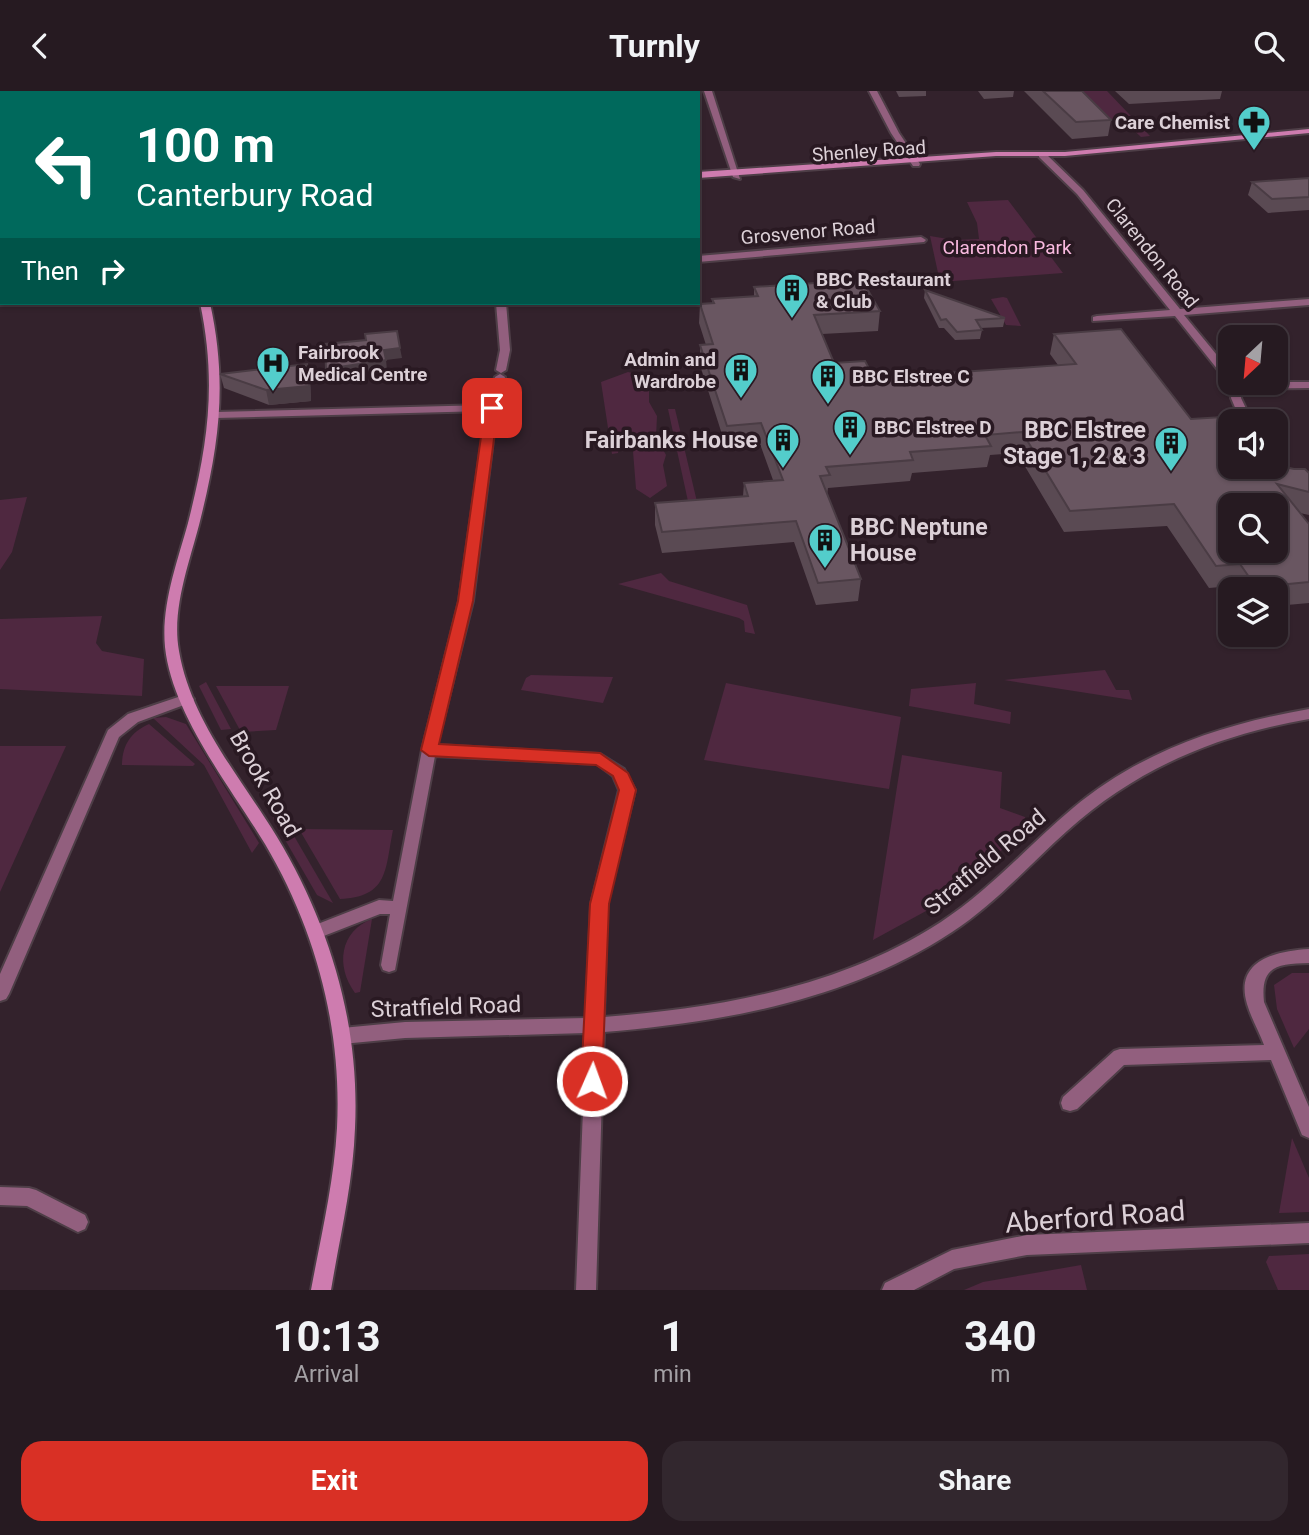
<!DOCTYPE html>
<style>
:root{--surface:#261a21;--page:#32272e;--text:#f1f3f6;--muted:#a4a1a5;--line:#42383f;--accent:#d93025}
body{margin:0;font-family:Roboto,sans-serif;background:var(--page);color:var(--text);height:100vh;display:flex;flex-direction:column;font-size:26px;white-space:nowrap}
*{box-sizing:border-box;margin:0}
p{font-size:23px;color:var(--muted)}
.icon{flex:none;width:38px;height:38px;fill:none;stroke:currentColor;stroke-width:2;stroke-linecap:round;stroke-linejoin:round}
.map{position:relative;height:1199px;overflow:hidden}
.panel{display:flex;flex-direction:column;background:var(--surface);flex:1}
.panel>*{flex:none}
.top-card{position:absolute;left:0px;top:0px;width:700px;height:214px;box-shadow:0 2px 5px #0004,0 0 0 2px var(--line);background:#00695c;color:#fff;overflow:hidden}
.needle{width:46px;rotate:206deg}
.tools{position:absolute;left:1218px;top:234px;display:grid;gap:14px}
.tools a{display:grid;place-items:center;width:70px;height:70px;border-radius:14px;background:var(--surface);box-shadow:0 2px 5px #0004,0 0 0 2px var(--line);font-size:35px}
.pin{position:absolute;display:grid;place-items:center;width:60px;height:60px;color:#fff;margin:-30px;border-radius:14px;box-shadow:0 4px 10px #0006}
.me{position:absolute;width:77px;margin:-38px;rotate:2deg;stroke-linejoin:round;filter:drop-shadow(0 0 5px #0008)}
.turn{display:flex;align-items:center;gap:24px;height:147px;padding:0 21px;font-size:32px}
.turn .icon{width:91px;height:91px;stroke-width:2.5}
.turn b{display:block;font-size:49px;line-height:60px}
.then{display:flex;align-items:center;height:66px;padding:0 21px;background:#0003;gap:14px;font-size:26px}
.eta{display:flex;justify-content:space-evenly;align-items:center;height:119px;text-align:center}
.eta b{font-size:42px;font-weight:700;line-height:49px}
.primary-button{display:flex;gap:14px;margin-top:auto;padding:14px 21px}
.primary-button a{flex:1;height:80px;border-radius:21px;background:var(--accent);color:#fff;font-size:28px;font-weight:700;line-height:80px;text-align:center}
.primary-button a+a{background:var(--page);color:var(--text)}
header{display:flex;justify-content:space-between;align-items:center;height:91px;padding:0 21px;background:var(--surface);font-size:32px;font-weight:700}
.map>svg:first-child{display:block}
</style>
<header><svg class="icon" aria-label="back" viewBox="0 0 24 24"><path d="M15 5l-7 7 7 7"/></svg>Turnly<svg class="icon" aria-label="search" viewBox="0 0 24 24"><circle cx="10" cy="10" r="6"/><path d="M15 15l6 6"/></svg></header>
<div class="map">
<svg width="1309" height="1199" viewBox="0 0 1309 1199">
<rect width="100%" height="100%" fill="#33222c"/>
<!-- green -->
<g fill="#4f2840">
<path d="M1075,0H1107L1150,45L1141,46L1122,28L1105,29Z"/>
<path d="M1008,109L1063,182L940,191L930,145L954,149L979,148L977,132L967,111Z"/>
<path d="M1003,206L1007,207L1021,235L1006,234L991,208Z"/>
<path d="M628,281L641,284L649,291V311L657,325L656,346L666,364L663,374L667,395L650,407L636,398L633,360L629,351H620L618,362L612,363L601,291Z"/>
<path d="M668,318H675L698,415H689Z"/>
<path d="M27,406L12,461L0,479V409Z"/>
<path d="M661,482L669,490L747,514L755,543L745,541L744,530L739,527L618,493Z"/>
<path d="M102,525L96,552L102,560L144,568L142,605L0,598V528Z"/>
<path d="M1105,579L1116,599H1129L1132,609L1004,589Z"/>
<path d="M531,584L613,586L603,612L521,599L526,587Z"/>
<path d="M206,591L231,638L221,639L199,595Z"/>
<path d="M726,592L901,626L889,698L704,669Z"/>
<path d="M976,592L974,613L1011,621L1010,633L909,615L911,598Z"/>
<path d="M216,595H289L276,639L241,641Z"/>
<path d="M166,626L186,633L259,752L252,762L204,674L153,627Z"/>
<path d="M149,633L195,673L193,675L122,674C122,654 131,641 149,633Z"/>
<path d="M0,655H66L0,801Z"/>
<path d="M902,664L1002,681L1000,717L1025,726L1028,735L980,779L969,781L931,811L926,820L873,849Z"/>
<path d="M276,714L333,812L317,804L273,728Z"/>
<path d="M299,738L393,739C385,778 389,806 340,808Z"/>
<path d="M372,828L360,901L355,902C335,875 340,840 372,828Z"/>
<path d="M1292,882H1309V938L1294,957L1277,918L1274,894Z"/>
<path d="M1292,1047L1309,1087V1121L1279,1122Z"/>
<path d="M1309,1163V1199H1278L1266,1171L1269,1165Z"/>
<path d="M1081,1174L1087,1199H964L983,1191Z"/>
</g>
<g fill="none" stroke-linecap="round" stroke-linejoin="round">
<defs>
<g id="street">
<path d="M704,0H712L740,88L733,86Z"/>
<path d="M869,0H877L899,42L920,73L919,75H913L891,42Z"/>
<rect x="0" y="48" width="2" height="4"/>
<path d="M1039,62H1045L1083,99L1180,218L1309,208V214L1184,224L1230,280V290L1226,289L1175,225L1093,230V226L1097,225L1170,219L1077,103L1039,66Z"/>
<path d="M921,146L926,149L924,151L698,171V165Z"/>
<path d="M496,212H506L510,259L506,279L501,282L496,279L500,259Z"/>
<path d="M500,283L505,286L497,317L473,510L437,654L600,663L624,678L635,699L607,813L604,926C721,917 841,896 941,831C990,799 1029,754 1073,717C1141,660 1223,633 1309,618V628C1217,644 1137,677 1067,740C1029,774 995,813 952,841C849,909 724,931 604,941L596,1199H576L586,942L405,947L342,953L336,950L333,945L336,940L342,937L405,931L586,927L591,813L619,699L613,685L597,673L435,665L395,879L389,881L383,879L381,874L390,823H380L316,848L310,846L308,841L310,836L379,809L393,810L422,659L459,510L486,320L216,327L210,324L216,321L487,314L495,286Z"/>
<path d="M1276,291H1309V297L1242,298L1241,307L1250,326L1244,329L1240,328L1231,307L1233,293Z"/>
<path d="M187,603L194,608L192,611L138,631L119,646L9,903L6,908L0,910V883L108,639L128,623Z"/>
<path d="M1309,858V872C1278,873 1260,874 1264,911L1309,1016V1047L1302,1044L1271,969L1124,974L1077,1018L1070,1020L1063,1018L1061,1012L1063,1006L1114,960L1120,958L1264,954C1259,940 1251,927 1247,913C1234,869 1276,860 1309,858Z"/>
<path d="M0,1096L29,1097L36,1099L85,1124L88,1131L85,1138L78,1141L27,1115L0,1114Z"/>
<path d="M1309,1132V1152L1027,1164L954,1178L914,1199H882L885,1192L952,1159L1027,1144Z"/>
</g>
<g id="secondary">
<path d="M1309,38V42L1065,65H996L698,87V81L996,61H1065Z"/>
<rect x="0" y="186" width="2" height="6"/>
<path d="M200,212H210C227,289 220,349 201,426C191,468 171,516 179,560C191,630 241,687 277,746C330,834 360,934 355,1037C353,1092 340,1145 331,1199H311C321,1145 334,1091 337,1037C342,938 316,839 265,753C231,697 172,623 165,556C161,514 177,472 188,432C208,353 217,292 200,212Z"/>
</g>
<rect id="primary" x="0" y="122" width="2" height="6"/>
</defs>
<!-- street casing -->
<use href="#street" stroke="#4e3e47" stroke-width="4"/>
<!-- secondary casing -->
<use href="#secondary" stroke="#4e3e47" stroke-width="4"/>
<!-- primary casing -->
<use href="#primary" stroke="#4e3e47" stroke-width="3"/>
<!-- street -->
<use href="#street" fill="#925f7e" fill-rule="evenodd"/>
<!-- secondary -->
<use href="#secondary" fill="#ce7caf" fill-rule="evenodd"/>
<!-- primary -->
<use href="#primary" fill="#fd93d4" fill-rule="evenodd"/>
</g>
<!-- wall -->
<g fill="#5a4a53">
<path d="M896,0H926V5L899,6Z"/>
<path d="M978,0H1014L1013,6L984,8Z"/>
<path d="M1024,0H1082L1111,29L1108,45L1072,48Z"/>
<path d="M1115,0H1222L1220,8L1129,13Z"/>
<path d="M1309,87V119L1268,122L1248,104L1252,91Z"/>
<path d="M754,196L880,220L878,240L822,243L834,272L874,287L1058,274L1050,263L1054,243L1191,328L1230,376L1309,382V424L1300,422L1309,433V512L1276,515V499H1235L1232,495L1209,497L1167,435L1064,441L1017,362L990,364L987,376L912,382L910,390L828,397L827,404L861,488L858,510L816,514L794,451L662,462L655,434V412L743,405L744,392L773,389L760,353L726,356L700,274V254H706L699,232L700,213L712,212V208L754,205Z"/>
<path d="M925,199L1005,227L1003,236L980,237L982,239L980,248L955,249L944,237H939L924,207Z"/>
<path d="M307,273L310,288L311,310L269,314L224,297L220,283Z"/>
</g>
<!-- shaded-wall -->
<g fill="#4a3c44">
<path d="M400,257L402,267L386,269L387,279L328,288L326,278L384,259Z"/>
<path d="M307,273L310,288L311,310L269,314L266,299Z"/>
</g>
<!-- building -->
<g fill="#695661" stroke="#4a3c44" stroke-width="2" fill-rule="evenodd">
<rect x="209" y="0" width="47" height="2"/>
<path d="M1043,0H1082L1111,29L1076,31Z"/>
<path d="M1309,87V106L1272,108L1252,91Z"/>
<path d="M862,189L880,220L814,224L834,272L865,270L874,287L1076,273L1054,243L1121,238L1191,328L1223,326L1230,335V376H1276V374L1294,378H1305L1309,382V401L1277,393L1309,433V491L1256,496L1240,473L1216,475L1174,413L1070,420L1022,341L985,344L991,355L910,361L913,369L826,376L830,384L820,385L861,488L818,492L796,430L662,441L655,412L748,405L744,392L783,389L761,332L727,335L700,254L713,253L700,213L714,212L712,208L758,205L754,196ZM1230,415H1276V460H1230Z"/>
<path d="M925,199L1005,227L976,229L982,239L957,241L946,228L941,229Z"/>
<path d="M397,240L400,257L384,259L386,269L326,278L325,253L366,249L365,243Z"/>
<path d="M307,273L309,295L266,299L220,283Z"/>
</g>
<!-- route -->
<path fill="#d93025" stroke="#8d1f18" stroke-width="2" d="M492,313L498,317L473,510L439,653L600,662L628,682L636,699L609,813L602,990L599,997L592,1000L584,997L581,990L590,813L619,699L613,685L596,674L429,665L421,659L458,510L485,317Z"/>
<!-- icons -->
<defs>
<symbol id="pharmacy-pin" viewBox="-11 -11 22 30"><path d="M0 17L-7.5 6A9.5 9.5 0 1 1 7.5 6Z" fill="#53cdcb" stroke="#291922"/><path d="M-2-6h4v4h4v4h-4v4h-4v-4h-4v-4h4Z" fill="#111"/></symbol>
<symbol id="building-pin" viewBox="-11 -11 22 30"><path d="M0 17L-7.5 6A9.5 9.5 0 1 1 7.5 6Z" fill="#53cdcb" stroke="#291922"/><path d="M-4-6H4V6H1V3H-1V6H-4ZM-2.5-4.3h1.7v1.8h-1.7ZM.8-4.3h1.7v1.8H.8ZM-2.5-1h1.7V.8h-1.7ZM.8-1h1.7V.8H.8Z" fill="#111"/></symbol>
<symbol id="hospital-pin" viewBox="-11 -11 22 30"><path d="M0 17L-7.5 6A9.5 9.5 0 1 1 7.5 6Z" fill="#53cdcb" stroke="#291922"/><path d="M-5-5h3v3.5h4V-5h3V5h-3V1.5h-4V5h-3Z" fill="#111"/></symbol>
</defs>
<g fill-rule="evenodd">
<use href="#pharmacy-pin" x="1235" y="12" width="38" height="52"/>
<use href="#building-pin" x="773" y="180" width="38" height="52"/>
<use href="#hospital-pin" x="254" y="253" width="38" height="52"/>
<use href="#building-pin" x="722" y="260" width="38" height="52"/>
<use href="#building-pin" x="809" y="266" width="38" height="52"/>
<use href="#building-pin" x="831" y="317" width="38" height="52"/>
<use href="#building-pin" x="764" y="330" width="38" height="52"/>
<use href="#building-pin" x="1152" y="333" width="38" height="52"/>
<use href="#building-pin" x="806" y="430" width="38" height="52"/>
</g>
<g text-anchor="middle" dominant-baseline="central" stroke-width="7" stroke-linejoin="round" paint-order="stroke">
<!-- far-poi labels -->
<g font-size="19" font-weight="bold" fill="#dcd0d7" stroke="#291922" text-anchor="start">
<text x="1230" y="31" text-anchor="end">Care Chemist</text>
<text x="816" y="188">BBC Restaurant<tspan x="816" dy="22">&amp; Club</tspan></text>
<text x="298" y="261">Fairbrook<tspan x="298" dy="22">Medical Centre</tspan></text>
<text x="716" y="268" text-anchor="end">Admin and<tspan x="716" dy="22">Wardrobe</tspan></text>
<text x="852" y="285">BBC Elstree C</text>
<text x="874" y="336">BBC Elstree D</text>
</g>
<!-- far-street labels -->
<g font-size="19" fill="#dcd0d7" stroke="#291922">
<text transform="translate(869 60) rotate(-4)">Shenley Road</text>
<text transform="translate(808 141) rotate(-5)">Grosvenor Road</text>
<text transform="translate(1152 162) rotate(51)">Clarendon Road</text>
</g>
<!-- far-park labels -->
<g font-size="19" fill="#fabae0" stroke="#291922">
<text x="1007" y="156">Clarendon Park</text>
</g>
<!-- poi labels -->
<g font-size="23" font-weight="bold" fill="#dcd0d7" stroke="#291922" text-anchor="end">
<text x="1146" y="339">BBC Elstree<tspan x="1146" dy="26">Stage 1, 2 &amp; 3</tspan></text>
<text x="758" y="349">Fairbanks House</text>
<text x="850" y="436" text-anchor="start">BBC Neptune<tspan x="850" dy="26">House</tspan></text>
</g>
<!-- street labels -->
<g font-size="23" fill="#dcd0d7" stroke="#291922">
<text transform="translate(265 693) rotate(60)">Brook Road</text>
<text transform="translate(985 771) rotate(-40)">Stratfield Road</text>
<text transform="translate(446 916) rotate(-2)">Stratfield Road</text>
</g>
<!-- near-street labels -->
<g font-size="28" fill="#dcd0d7" stroke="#291922">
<text transform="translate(1095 1126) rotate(-4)">Aberford Road</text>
</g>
</g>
</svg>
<div class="tools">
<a><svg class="needle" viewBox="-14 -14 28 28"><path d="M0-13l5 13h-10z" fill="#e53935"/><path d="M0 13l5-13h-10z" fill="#a4a1a5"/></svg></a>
<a><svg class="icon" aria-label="sound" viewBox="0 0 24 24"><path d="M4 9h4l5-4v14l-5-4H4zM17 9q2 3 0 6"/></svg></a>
<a><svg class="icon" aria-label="search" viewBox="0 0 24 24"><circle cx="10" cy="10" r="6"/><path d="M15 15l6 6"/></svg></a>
<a><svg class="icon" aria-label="layers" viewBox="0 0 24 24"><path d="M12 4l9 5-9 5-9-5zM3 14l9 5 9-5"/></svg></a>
</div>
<div class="pin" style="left:492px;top:317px;background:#d93025"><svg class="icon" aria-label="arrive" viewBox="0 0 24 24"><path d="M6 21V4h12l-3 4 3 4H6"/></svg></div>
<svg class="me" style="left:592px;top:990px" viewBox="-20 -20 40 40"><circle r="17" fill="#d93025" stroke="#fff" stroke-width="3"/><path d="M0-11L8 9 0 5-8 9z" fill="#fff"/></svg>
<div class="top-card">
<div class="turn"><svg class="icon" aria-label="left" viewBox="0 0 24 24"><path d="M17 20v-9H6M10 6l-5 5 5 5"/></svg><div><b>100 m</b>Canterbury Road</div></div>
<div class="then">Then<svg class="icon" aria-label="right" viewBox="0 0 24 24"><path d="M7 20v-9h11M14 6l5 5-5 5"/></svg></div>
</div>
</div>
<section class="panel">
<div class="eta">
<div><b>10:13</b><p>Arrival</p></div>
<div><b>1</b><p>min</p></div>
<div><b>340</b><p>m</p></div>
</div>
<div class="primary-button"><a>Exit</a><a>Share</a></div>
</section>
